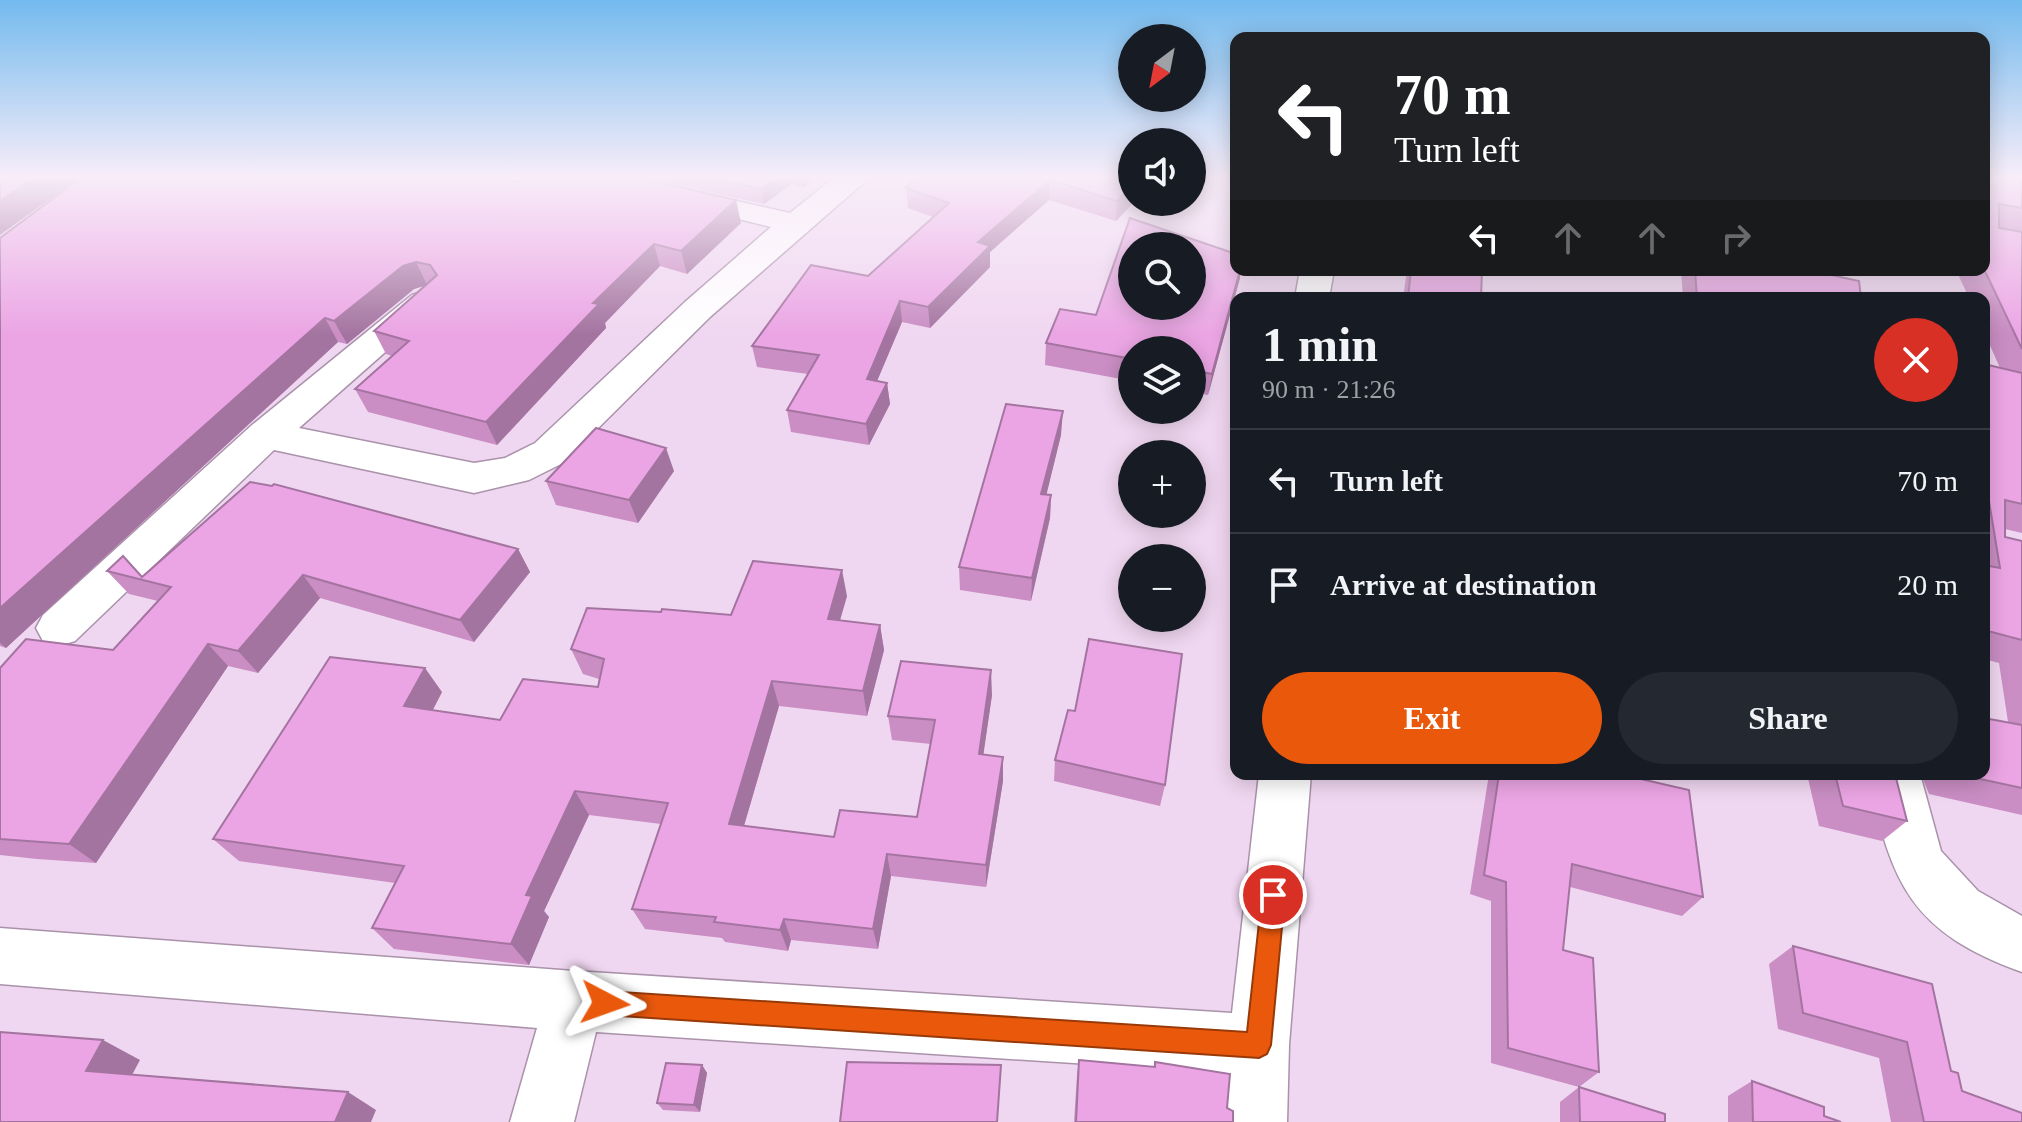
<!DOCTYPE html>
<meta charset="utf-8">
<style>
:root{--surface:#171b24;--page:#242831;--text:#f1f3f6;--muted:#9ea1a6;--line:#363941;--accent:#ea580c}
body{margin:0;font-family:"Times New Roman",serif;background:var(--page);color:var(--text);height:100vh;display:flex;flex-direction:column;font-size:30px;white-space:nowrap}
*{box-sizing:border-box;margin:0}
p{font-size:26px;color:var(--muted)}
.icon{flex:none;width:44px;height:44px;fill:none;stroke:currentColor;stroke-width:2;stroke-linecap:round;stroke-linejoin:round}
.map{position:relative;flex:1;overflow:hidden}
.drawer{position:absolute;left:1230px;top:292px;width:760px;height:488px;display:flex;flex-direction:column;background:var(--surface);border-radius:16px;box-shadow:0 4px 20px #0003}
.drawer>*{flex:none}
.top-card{position:absolute;left:1230px;top:32px;width:760px;height:244px;border-radius:16px;box-shadow:0 4px 20px #0003;background:#202124;color:#fff;overflow:hidden}
.needle{width:52px;rotate:212deg}
.controls{position:absolute;left:1118px;top:24px;display:grid;gap:16px}
.controls a{display:grid;place-items:center;width:88px;height:88px;border-radius:50%;background:var(--surface);box-shadow:0 4px 20px #0003;font-size:40px}
.pin{position:absolute;display:grid;place-items:center;width:68px;height:68px;color:#fff;margin:-34px;border:4px solid #fff;border-radius:50%;box-shadow:0 2px 8px #0007}
.me{position:absolute;width:88px;margin:-44px;rotate:94deg;stroke-linejoin:round;filter:drop-shadow(0 0 6px #0008)}
.turn{display:flex;align-items:center;gap:28px;height:168px;padding:0 32px;font-size:36px}
.turn .icon{width:104px;height:104px;stroke-width:2.5}
.turn b{display:block;font-size:56px;line-height:68px}
.lanes{display:flex;align-items:center;height:76px;padding:0 32px;background:#0003;justify-content:center;gap:40px;direction:ltr}
.lanes .off{opacity:.35}
.round{display:grid;place-items:center;flex:none;width:84px;height:84px;border-radius:42px;background:var(--page)}
.overview{display:flex;align-items:center;justify-content:space-between;height:136px;padding:0 32px}
h1{font-size:48px;font-weight:700;line-height:60px}
.button{display:flex;gap:16px;margin-top:auto;padding:16px 32px}
.button a{flex:1;height:92px;border-radius:48px;background:var(--accent);color:#fff;font-size:32px;font-weight:700;line-height:92px;text-align:center}
.button a+a{background:var(--page);color:var(--text)}
ul{padding:0;list-style:none}
li{display:flex;align-items:center;gap:24px;height:104px;padding:0 32px;border-top:2px solid var(--line)}
li div{flex:1}
li b{display:block;font-size:30px}
li em{font-style:normal}
.map>svg:first-child{display:block}
</style>
<div class="map">
<svg width="2022" height="1122" viewBox="0 0 2022 1122">
<rect width="100%" height="100%" fill="#f0d7f1"/>
<g fill="none" stroke-linecap="round" stroke-linejoin="round">
<defs>
<g id="minor">
<path d="M558,177H628L790,213L835,177H870L710,317L563,463L529,480L474,493L274,450L75,641L59,646L43,641L36,628L43,615L252,425L412,295L424,291L436,295L442,302L299,428L474,463L505,458L535,443L685,302L771,227L681,205L573,186L562,184Z"/>
<path d="M1300,270H1334L1329,298H1295Z"/>
<path d="M1259,774H1311L1289,1045L1287,1122H1223L1227,1073L596,1032L574,1122H510L537,1028L0,984V928L574,971L1232,1013Z"/>
<path d="M1868,774H1920L1941,851L1978,891L2022,916V972C1911,932 1891,884 1868,774Z"/>
</g>
</defs>
<!-- minor casing -->
<use href="#minor" stroke="#a992aa" stroke-width="3"/>
<!-- minor -->
<use href="#minor" fill="#fff" fill-rule="evenodd"/>
</g>
<!-- wall -->
<g fill="#ca8ec4">
<path d="M650,177H816L803,188L792,184L764,204L650,179Z"/>
<path d="M919,177H1132V202H1134L1116,221L1049,200L990,252V267L930,328L902,322L877,381L887,383L890,404L869,445L791,432L787,410L808,374L757,367L752,346L868,276L933,217L908,208L906,188Z"/>
<path d="M1984,177H2022V533L2005,529V537L2022,541V815L1929,794L1921,774H1984L2008,722L1999,663L1984,659V364L2000,368L1984,332V298H1969L1956,270H1984Z"/>
<path d="M518,182L741,223L687,274L660,266L605,323L606,328L497,445L368,412L355,389L392,356L386,354L374,331L426,285L414,289L347,344L338,342L6,648L0,646V238Z"/>
<path d="M1407,270H1482L1481,298H1403Z"/>
<path d="M1681,270H1808L1861,298H1683Z"/>
<path d="M1240,278L1208,395L1192,392V350H1132V381L1045,365L1046,343L1096,315Z"/>
<path d="M1061,435L1046,494L1051,495L1050,518L1031,601L960,590L959,567Z"/>
<path d="M674,471L638,523L556,505L546,481Z"/>
<path d="M518,549L530,572L474,642L320,598L258,673L228,666L96,863L37,859L0,855V668L113,650L158,601L129,594L107,571L142,577Z"/>
<path d="M847,596L840,620L880,625L884,650L867,716L779,706L744,826L834,837L917,817L931,744L892,740L888,716L992,695L983,755L1003,757V781L986,887L891,876L878,949L791,940L788,951L725,942L722,938L645,929L632,909L661,824L589,815L544,911L549,917L529,965L394,949L372,928L395,883L239,861L213,839L442,692L433,710L500,720L598,687L599,679L583,674L571,649L731,615Z"/>
<path d="M1055,760L1165,785L1160,806L1054,781Z"/>
<path d="M1489,774H1619L1703,897L1682,916L1570,887L1563,950L1599,1072L1579,1087L1491,1063V901L1470,894Z"/>
<path d="M1807,774H1895L1907,821L1882,841L1819,826Z"/>
<path d="M1793,946L1951,1071L1962,1091L2022,1122H1891L1879,1058L1778,1029L1769,964Z"/>
<path d="M1079,1060L1153,1067L1155,1062L1227,1108L1233,1122H1074L1077,1075Z"/>
<path d="M702,1065L707,1073L700,1112L663,1110L657,1103Z"/>
<path d="M1752,1081L1824,1116L1841,1122H1728V1096Z"/>
<path d="M1579,1087L1665,1122H1560V1102Z"/>
</g>
<!-- shaded-wall -->
<g fill="#a474a0">
<path d="M34,177H81L0,235V201Z"/>
<path d="M778,177H791L792,184L764,204L761,189Z"/>
<path d="M801,177H816L803,188Z"/>
<path d="M1050,180L1049,200L990,252V267L930,328L928,307L978,242Z"/>
<path d="M1132,185V202H1134L1116,221L1117,201Z"/>
<path d="M736,200L741,223L687,274L681,251Z"/>
<path d="M654,244L660,266L605,323L606,328L497,445L486,422L593,303Z"/>
<path d="M416,262L427,285L414,289L347,344L334,321L403,266Z"/>
<path d="M1240,270H1241L1240,278L1208,395L1212,374Z"/>
<path d="M900,301L902,322L869,400L867,379Z"/>
<path d="M325,318L338,342L6,648L0,643V608Z"/>
<path d="M887,383L890,404L869,445L866,424Z"/>
<path d="M1063,411L1061,435L1041,517V494Z"/>
<path d="M666,448L674,471L638,523L629,500Z"/>
<path d="M1051,495L1050,518L1031,601L1032,578Z"/>
<path d="M518,549L530,572L474,642L460,620Z"/>
<path d="M842,570L847,596L833,644L828,619Z"/>
<path d="M303,575L320,598L258,673L238,651Z"/>
<path d="M880,625L884,650L867,716L863,691Z"/>
<path d="M208,644L228,666L96,863L69,844Z"/>
<path d="M425,668L442,692L422,730L404,706Z"/>
<path d="M991,670L992,695L980,778L979,754Z"/>
<path d="M772,681L779,706L738,846L729,824Z"/>
<path d="M1003,757V781L986,887V865Z"/>
<path d="M575,791L589,815L544,911L549,917L529,965L511,944L526,895Z"/>
<path d="M887,854L891,876L878,949L873,929Z"/>
<path d="M784,919L791,940L788,951L780,930Z"/>
<path d="M103,1040L140,1060L124,1090L86,1071Z"/>
<path d="M702,1065L707,1073L700,1112L694,1105Z"/>
<path d="M348,1092L376,1110L371,1122H335Z"/>
</g>
<!-- building -->
<g fill="#eba5e4" stroke="#a474a0" stroke-width="2" fill-rule="evenodd">
<path d="M0,177H34L0,201Z"/>
<path d="M82,177H497L518,182L523,177H627L675,186L736,200L681,251L654,244L593,303L599,304L486,422L355,389L409,341L374,331L437,275L430,265L416,262L403,266L334,321L325,318L0,608V238Z"/>
<path d="M707,177H778L761,189Z"/>
<path d="M919,177H1132V185L1117,201L1050,180L978,242L990,246L928,307L900,301L867,379L887,383L866,424L787,410L819,355L752,346L811,265L868,276L949,203L906,188Z"/>
<path d="M1984,177H2022V208L1999,204V228L2022,232V349L1984,269Z"/>
<path d="M1130,218L1236,254V270H1240L1212,374L1192,370V350H1132V359L1046,343L1060,309L1096,315ZM1132,246H1192V306H1132Z"/>
<path d="M1411,270H1482L1481,298H1408Z"/>
<path d="M1695,270H1808L1859,281L1861,298H1697Z"/>
<path d="M1984,364L2022,373V504L2005,500V537L2022,541V640L1984,630V565L2000,568L1987,489L1984,488Z"/>
<path d="M1006,404L1063,411L1041,494L1051,495L1032,578L959,567Z"/>
<path d="M596,428L666,448L629,500L546,481Z"/>
<path d="M250,482L272,486L274,484L518,549L460,620L303,575L238,651L208,644L69,844L0,839V668L26,639L113,650L171,587L107,571L123,556L142,577Z"/>
<path d="M753,561L842,570L828,619L880,625L863,691L772,681L729,824L834,837L840,810L917,817L935,720L888,716L901,661L991,670L979,754L1003,757L986,865L887,854L873,929L784,919L780,930L714,922L716,917L632,909L668,803L575,791L526,895L532,896L511,944L372,928L404,866L213,839L330,657L425,668L404,706L500,720L523,679L598,687L604,659L571,649L587,608L661,612L662,609L731,615Z"/>
<path d="M1089,639L1182,654L1165,785L1055,760L1068,710L1075,711Z"/>
<path d="M1984,718L2022,725V788L1957,774H1984Z"/>
<path d="M1499,774H1619L1689,790L1703,897L1572,864L1563,950L1593,958L1599,1072L1508,1048L1506,882L1484,875Z"/>
<path d="M1835,774H1895L1907,821L1843,806Z"/>
<path d="M1793,946L1932,984L1951,1071L1958,1073L1962,1091L2022,1113V1122H1924L1907,1042L1803,1013Z"/>
<path d="M0,1032L103,1040L86,1071L348,1092L335,1122H0Z"/>
<path d="M1079,1060L1155,1067V1062L1230,1074L1227,1108L1233,1111V1122H1076Z"/>
<path d="M847,1062L1001,1065L997,1122H840Z"/>
<path d="M666,1063L702,1065L694,1105L657,1103Z"/>
<path d="M1752,1081L1824,1107V1116L1841,1122H1753Z"/>
<path d="M1579,1087L1665,1114V1122H1580Z"/>
</g>
<!-- sky -->
<linearGradient id="sky" x2="0" y2="1"><stop stop-color="#73baee"/><stop offset="0.53" stop-color="#f8edf9"/><stop offset="1" stop-color="#f8edf9" stop-opacity="0"/></linearGradient>
<rect width="2022" height="334" fill="url(#sky)"/>
<!-- route -->
<path fill="#ea580c" stroke="#983908" stroke-width="2" d="M1273,884L1282,887L1285,895L1271,1045L1267,1054L1259,1058L605,1015L596,1012L593,1003L596,994L605,991L1247,1032L1262,895L1265,887Z"/>
</svg>
<div class="controls">
<a><svg class="needle" viewBox="-14 -14 28 28"><path d="M0-13l5 13h-10z" fill="#e53935"/><path d="M0 13l5-13h-10z" fill="#9ea1a6"/></svg></a>
<a><svg class="icon" aria-label="sound" viewBox="0 0 24 24"><path d="M4 9h4l5-4v14l-5-4H4zM17 9q2 3 0 6"/></svg></a>
<a><svg class="icon" aria-label="search" viewBox="0 0 24 24"><circle cx="10" cy="10" r="6"/><path d="M15 15l6 6"/></svg></a>
<a><svg class="icon" aria-label="layers" viewBox="0 0 24 24"><path d="M12 4l9 5-9 5-9-5zM3 14l9 5 9-5"/></svg></a>
<a>+</a>
<a>−</a>
</div>
<div class="pin" style="left:1273px;top:895px;background:#d93025"><svg class="icon" aria-label="arrive" viewBox="0 0 24 24"><path d="M6 21V4h12l-3 4 3 4H6"/></svg></div>
<svg class="me" style="left:605px;top:1003px" viewBox="-20 -20 40 40"><path d="M0-17L14 15 0 8-14 15z" fill="#ea580c" stroke="#fff" stroke-width="4"/></svg>
<div class="top-card">
<div class="turn"><svg class="icon" aria-label="left" viewBox="0 0 24 24"><path d="M17 20v-9H6M10 6l-5 5 5 5"/></svg><div><b>70 m</b>Turn left</div></div>
<div class="lanes"><svg class="icon" aria-label="left" viewBox="0 0 24 24"><path d="M17 20v-9H6M10 6l-5 5 5 5"/></svg><svg class="icon off" aria-label="ahead" viewBox="0 0 24 24"><path d="M12 20V5M6 11l6-6 6 6"/></svg><svg class="icon off" aria-label="ahead" viewBox="0 0 24 24"><path d="M12 20V5M6 11l6-6 6 6"/></svg><svg class="icon off" aria-label="right" viewBox="0 0 24 24"><path d="M7 20v-9h11M14 6l5 5-5 5"/></svg></div>
</div>
<section class="drawer">
<div class="overview"><div><h1>1 min</h1><p>90 m · 21:26</p></div><a class="round" style="background:#d93025;color:#fff"><svg class="icon" aria-label="close" viewBox="0 0 24 24"><path d="M6 6l12 12M18 6L6 18"/></svg></a></div>
<ul>
<li><svg class="icon" aria-label="left" viewBox="0 0 24 24"><path d="M17 20v-9H6M10 6l-5 5 5 5"/></svg><div><b>Turn left</b></div><em>70 m</em></li>
<li><svg class="icon" aria-label="arrive" viewBox="0 0 24 24"><path d="M6 21V4h12l-3 4 3 4H6"/></svg><div><b>Arrive at destination</b></div><em>20 m</em></li>
</ul>
<div class="button"><a>Exit</a><a>Share</a></div>
</section>
</div>
